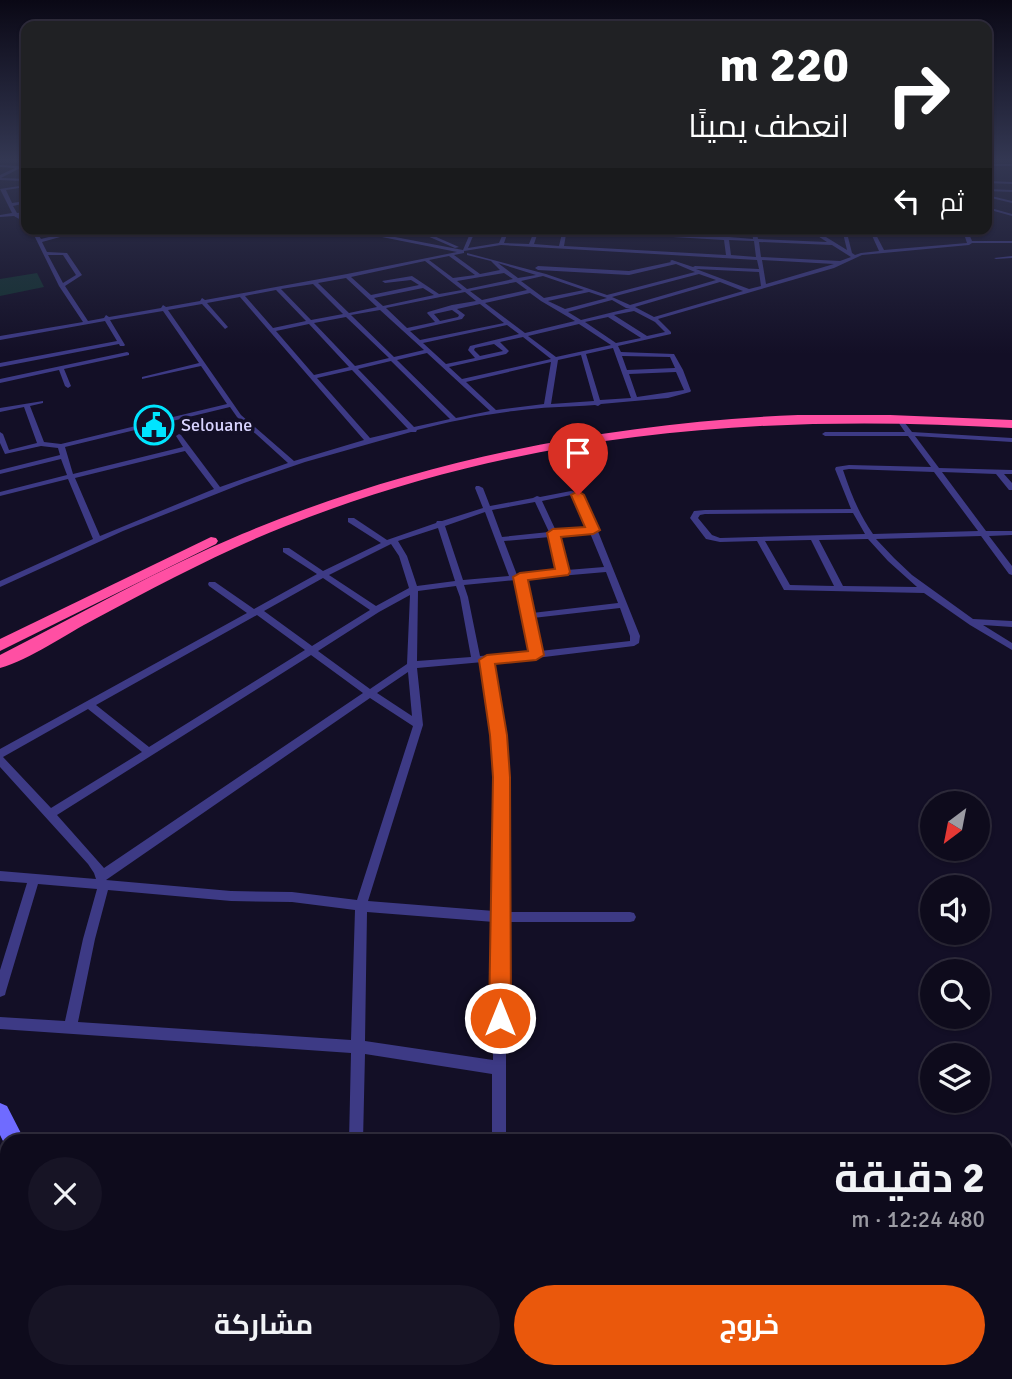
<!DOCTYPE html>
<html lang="ar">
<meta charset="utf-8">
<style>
:root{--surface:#0e0b1c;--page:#171425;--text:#f1f3f6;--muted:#9b9ba3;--line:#2e2b3b;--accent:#ea580c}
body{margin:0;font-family:Signika,Cairo,sans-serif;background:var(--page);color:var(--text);direction:rtl;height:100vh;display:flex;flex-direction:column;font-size:26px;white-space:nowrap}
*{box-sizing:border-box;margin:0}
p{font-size:23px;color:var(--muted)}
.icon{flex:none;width:38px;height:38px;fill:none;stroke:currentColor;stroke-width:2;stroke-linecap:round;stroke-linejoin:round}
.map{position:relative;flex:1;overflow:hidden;direction:ltr}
.panel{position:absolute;left:0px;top:1134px;width:1013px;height:245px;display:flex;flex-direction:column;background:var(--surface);border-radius:21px 21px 0 0;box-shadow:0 2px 5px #0004,0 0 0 2px var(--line);direction:rtl}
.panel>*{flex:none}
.top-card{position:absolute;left:21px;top:21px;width:971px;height:214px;border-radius:14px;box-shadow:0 2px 5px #0004,0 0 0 2px var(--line);direction:rtl;background:#202124;color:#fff;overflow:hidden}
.needle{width:46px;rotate:212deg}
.fabs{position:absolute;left:920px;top:791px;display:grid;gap:14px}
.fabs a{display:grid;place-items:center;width:70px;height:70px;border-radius:50%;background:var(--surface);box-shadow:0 2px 5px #0004,0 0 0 2px var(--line);font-size:35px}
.pin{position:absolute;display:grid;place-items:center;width:60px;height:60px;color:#fff;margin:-72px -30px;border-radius:50% 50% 50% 0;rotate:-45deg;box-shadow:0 0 7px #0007}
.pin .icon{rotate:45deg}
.me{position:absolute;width:77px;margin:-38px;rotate:0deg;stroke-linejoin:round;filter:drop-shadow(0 0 5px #0008)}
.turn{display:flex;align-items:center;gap:24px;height:147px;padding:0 28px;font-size:32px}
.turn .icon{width:91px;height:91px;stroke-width:2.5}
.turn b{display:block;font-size:49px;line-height:60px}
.then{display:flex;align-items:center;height:66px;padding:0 28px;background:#0003;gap:14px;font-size:26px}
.round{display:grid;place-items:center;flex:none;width:74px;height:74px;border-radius:37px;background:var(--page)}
.overview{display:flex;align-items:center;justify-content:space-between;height:119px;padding:0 28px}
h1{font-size:42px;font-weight:700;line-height:52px}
.action{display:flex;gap:14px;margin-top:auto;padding:14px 28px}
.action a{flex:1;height:80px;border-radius:42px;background:var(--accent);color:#fff;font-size:28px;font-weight:700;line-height:80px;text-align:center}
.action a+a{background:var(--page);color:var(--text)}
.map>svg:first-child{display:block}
</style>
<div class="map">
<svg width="1012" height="1379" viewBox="0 0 1012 1379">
<rect width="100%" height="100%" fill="#130f26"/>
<!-- green -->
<path fill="#12302f" d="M37,273L44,287L0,296V279Z"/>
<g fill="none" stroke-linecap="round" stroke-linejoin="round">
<!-- street -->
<g fill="#3d3a85" fill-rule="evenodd">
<path d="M26,163V165L1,178L26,179V181L0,180V175L15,168L0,167V165L19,166Z"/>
<rect x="987" y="164" width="25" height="2"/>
<path d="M987,181L1012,182V184L987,183Z"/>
<path d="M26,185V187L6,190L12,203L26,201V203L13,206L17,213L26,212V214L19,215L26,220V223L14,216L0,217V215L12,213L0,189Z"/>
<path d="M987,189L1012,190V192L988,191Z"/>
<path d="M987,195L1012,201V203L987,197Z"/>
<path d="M987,207L1012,214V216L987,209Z"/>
<path d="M31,229H35L41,239L81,229H89L42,242L47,252L67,253L82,275L65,286L88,321L104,318L106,315L109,317L161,308L163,305L166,307L200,301L202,298L205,300L347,274L457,252L342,229H353L463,250L472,229H476L468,248L499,243L505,229H509L504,243L529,244L535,229H539L534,244L559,246L563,229H567L564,246L726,255L724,240L673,237L671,236L673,235L724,237L723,229H727L729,237L753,239L752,229H756L758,239L827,242L807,229H813L847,250L842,229H846L852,253L855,255L861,253L879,251L869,229H873L884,250L967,243L963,231L945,229H967L972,241H1012V243H972L969,245L862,255L834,268L658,319L671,332V334L618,346L621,352L674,354L683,370L691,391L690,392L668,398L601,404L598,406L595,405C567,407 541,407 514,411C481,415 448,422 417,430L416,432H411L305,462L244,483L123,531L0,587V581L93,539L68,479L0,496V492L67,475L61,459L0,474V470L60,455L58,448L41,446L5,454L0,443V432L3,434L9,450L37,443L24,407L0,412V408L43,401V403L30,406L44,442L61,444L227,404L201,366L142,379V377L199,363L163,311L110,320L125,345L124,346H120L119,344L0,367V363L117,341L105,321L0,340V336L83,322L59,286ZM729,240L754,241L756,257L731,255ZM759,242L832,245L851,257L840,261L761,257ZM501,245L757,260L759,269L695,266L693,267L672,260L670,261L671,262L629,271L538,266L535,268L538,270L629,275L676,264L695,272L607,295L546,274L467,253V255L491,261L500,270L480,274L454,255L464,253V251ZM48,255H63L76,275L63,283ZM449,256L475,275L453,278L429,260ZM762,260L834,264L766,284ZM425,261L462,290L439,294L412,276L382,281L385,283L411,280L419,285L371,295L351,277ZM498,263L536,275L518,278ZM696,269L759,272L761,286L749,289ZM504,273L513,279L467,289L457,281ZM699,274L716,280L630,305L612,297ZM543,276L584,290L544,298L521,281ZM346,278L377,307L349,313L318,283ZM516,282L527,290L482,300L470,291ZM720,282L743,291L654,317L635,307ZM313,284L343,314L311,320L281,289ZM423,288L434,295L383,306L374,298ZM276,290L306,321L273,328L245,296ZM465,292L476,301L452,305L428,312L427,313L435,322L407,328L386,308ZM589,292L607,298L565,309L548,301ZM530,293L541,301L575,321L525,333L485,303ZM240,297L364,440L294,461L241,415L168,310L202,304L225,329L228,327L207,303ZM612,300L626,308H630L581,320L568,312ZM480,304L504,323L420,340L410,331L462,319L465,315L457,309ZM380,310L424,350L394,357L351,315ZM452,310L459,315L458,317L440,321L434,314ZM634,311L655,322L665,332L647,336L614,315ZM346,317L389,358L355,366L314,323ZM608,317L641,338L616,343L585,322ZM309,324L349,367L314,375L276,331ZM579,324L611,345L556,357L528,336ZM507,325L519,334L470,346L468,350L475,358L446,364L423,343ZM523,337L551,359L462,379L449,367L506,354L509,351L500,342ZM494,344L503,351L480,356L474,350L475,348ZM613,348L631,398L600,400L586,354ZM427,353L490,411L456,418L397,360ZM581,355L594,401L551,404L558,360ZM622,356L670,357L675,368L627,370ZM391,361L450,419L414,427L358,369ZM551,362L544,404L496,410L466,382ZM352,370L408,429L370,438L317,378ZM676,372L684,390L637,397L629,374ZM230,407L237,417L288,463L220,487L181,435L179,434L176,436L183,447L73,474L65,447ZM185,451L214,489L100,536L75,478Z"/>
<path d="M411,229H418L459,247L455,248Z"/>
<path d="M887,229H922L932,231L930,232Z"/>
<path d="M1012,256V258L996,259L994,258Z"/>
<path d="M127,352L129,353V355L64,369L71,386L68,388L65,386L59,370L0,383V379Z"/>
<path d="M899,417L901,418L912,432L1012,438V442L915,436L939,468L1012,470V474H1004L1012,483V490H1009L996,474L942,472L986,531H1012V535L989,536L1012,566V575L1009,574L981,536L876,539L894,558L912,575L973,619L1012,621V627L983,625L1012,643V650L970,625L924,593L784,590L757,541L720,542L706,539L690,518L694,511L705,510L851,509L835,469L836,467L849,465L931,467L908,436H825L822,434L825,432H905L896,419ZM849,469L934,472L978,531L873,534C859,514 851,494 843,470ZM853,513L865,534L720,538L712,535L698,518L700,515L705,514ZM868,539L888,561L917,587L843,586L819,540ZM811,540L834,586L790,585L765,541Z"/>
<path d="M476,486H479L483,488L490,506L533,498L537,496L540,497L571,491L583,494L640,636L639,643L634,646L536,658L492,662L503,735L506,777V912H630L634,913L636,917L634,921L630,922H506V1141H492V1074L365,1054L363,1141H349L351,1053L0,1029V1017L65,1021L83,939L97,889L38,884L6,991L5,995L0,997V970L27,883L0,881V871L96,879L94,873L88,864L0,767V749L247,613L209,586L208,584L209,582H215L254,609L317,574L283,552V548H289L323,571L381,543L348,522V518H354L387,540L436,523L437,521H442L483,508L475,488ZM571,495L577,497L589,528L556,531L542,501ZM535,502L549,532L502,537L492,510ZM485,512L509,576L463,580L445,526ZM438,528L455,581L417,586L407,556L398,541ZM590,533L604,567L567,570L558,536ZM550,537L559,571L517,575L504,541ZM391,544L399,556L409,588L376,606L329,575ZM606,572L618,603L532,613L525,579ZM323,578L370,610L312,646L264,611ZM516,580L531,652L480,656L468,597L464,585ZM456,586L460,597L471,657L417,661L418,591ZM410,595L407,664L370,689L318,651L379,612ZM620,608L630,636V641L540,651L533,618ZM257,615L305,650L149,747L96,705ZM311,655L363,693L104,868L57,815ZM483,662L493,735L496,777L494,911L368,901L423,725L417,668ZM408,672L412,716L377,693ZM370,698L413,726L357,900L292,892L231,891L106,880ZM88,709L142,752L51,808L3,757ZM108,890L231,901L292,902L355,910L351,1040L78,1022L95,939ZM367,912L494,922L493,1060L365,1041Z"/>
<path d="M314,1372H332L331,1379H313Z"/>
<rect x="483" y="1372" width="18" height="7"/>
</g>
<!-- secondary -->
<g fill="#6f6bff" fill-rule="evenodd">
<path d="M0,1103L7,1106L25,1141H7V1149L0,1135Z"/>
<path d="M137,1372H166L168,1379H139Z"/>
</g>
<!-- highway -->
<g fill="#ff4fa3" fill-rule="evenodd">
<path d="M798,415H890L1012,420V428C759,413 523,432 286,526C220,552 157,586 95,619C66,634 31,659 0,668V655C80,614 159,569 242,534C418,460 608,423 798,415Z"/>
<path d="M211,537L216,538L218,541L216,544L0,651V639Z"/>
</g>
</g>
<!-- sky -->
<linearGradient id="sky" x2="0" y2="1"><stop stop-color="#0a0815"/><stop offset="0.45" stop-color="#333752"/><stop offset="1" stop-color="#333752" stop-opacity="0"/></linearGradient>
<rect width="1012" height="354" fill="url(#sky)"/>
<!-- route -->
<path fill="#ea580c" stroke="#983908" stroke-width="2" d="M578,491L584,495L600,530L593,534L561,537L570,572L568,575L528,580L544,655L536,660L495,664L507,735L510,777L511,1018L507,1025L500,1028L492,1025L489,1018L493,777L490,735L479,660L487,655L528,651L513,577L520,573L555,569L547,533L553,529L585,527L571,495Z"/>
<!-- icons -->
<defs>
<symbol id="civic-ring" viewBox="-11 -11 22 22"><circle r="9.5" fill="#130f26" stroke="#00e5ff" stroke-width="1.5"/><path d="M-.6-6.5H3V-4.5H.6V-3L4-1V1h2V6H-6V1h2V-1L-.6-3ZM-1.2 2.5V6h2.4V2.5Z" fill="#00e5ff"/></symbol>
</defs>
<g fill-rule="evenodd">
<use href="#civic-ring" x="132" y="403" width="44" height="44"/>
</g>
<g text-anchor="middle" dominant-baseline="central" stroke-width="7" stroke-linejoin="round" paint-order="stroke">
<!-- far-poi labels -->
<g font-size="18" fill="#d9d4ff" stroke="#130f26" text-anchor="start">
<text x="181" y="425">Selouane</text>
</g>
</g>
</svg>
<div class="fabs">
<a><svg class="needle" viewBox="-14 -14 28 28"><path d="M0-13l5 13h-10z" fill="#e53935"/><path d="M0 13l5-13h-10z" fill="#9b9ba3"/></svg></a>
<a><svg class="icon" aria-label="sound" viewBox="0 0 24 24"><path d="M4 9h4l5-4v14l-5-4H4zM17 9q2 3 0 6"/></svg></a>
<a><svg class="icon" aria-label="search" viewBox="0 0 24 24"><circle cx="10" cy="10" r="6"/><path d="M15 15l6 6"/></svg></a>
<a><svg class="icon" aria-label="layers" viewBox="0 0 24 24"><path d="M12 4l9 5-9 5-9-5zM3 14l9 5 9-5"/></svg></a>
</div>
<div class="pin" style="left:578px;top:495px;background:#d93025"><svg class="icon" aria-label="arrive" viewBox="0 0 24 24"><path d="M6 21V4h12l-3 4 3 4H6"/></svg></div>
<svg class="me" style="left:500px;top:1018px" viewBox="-20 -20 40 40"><circle r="17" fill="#ea580c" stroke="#fff" stroke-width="3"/><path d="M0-11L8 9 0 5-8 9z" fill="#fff"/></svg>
<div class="top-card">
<div class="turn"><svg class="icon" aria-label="right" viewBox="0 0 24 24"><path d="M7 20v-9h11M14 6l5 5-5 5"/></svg><div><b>220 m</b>انعطف يمينًا</div></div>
<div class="then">ثم<svg class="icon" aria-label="left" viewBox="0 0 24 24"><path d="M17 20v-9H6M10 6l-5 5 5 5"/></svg></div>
</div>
<section class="panel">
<div class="overview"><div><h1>2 دقيقة</h1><p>480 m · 12:24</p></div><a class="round"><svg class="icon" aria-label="close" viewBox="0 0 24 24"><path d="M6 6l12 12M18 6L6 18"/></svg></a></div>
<div class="action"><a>خروج</a><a>مشاركة</a></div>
</section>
</div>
